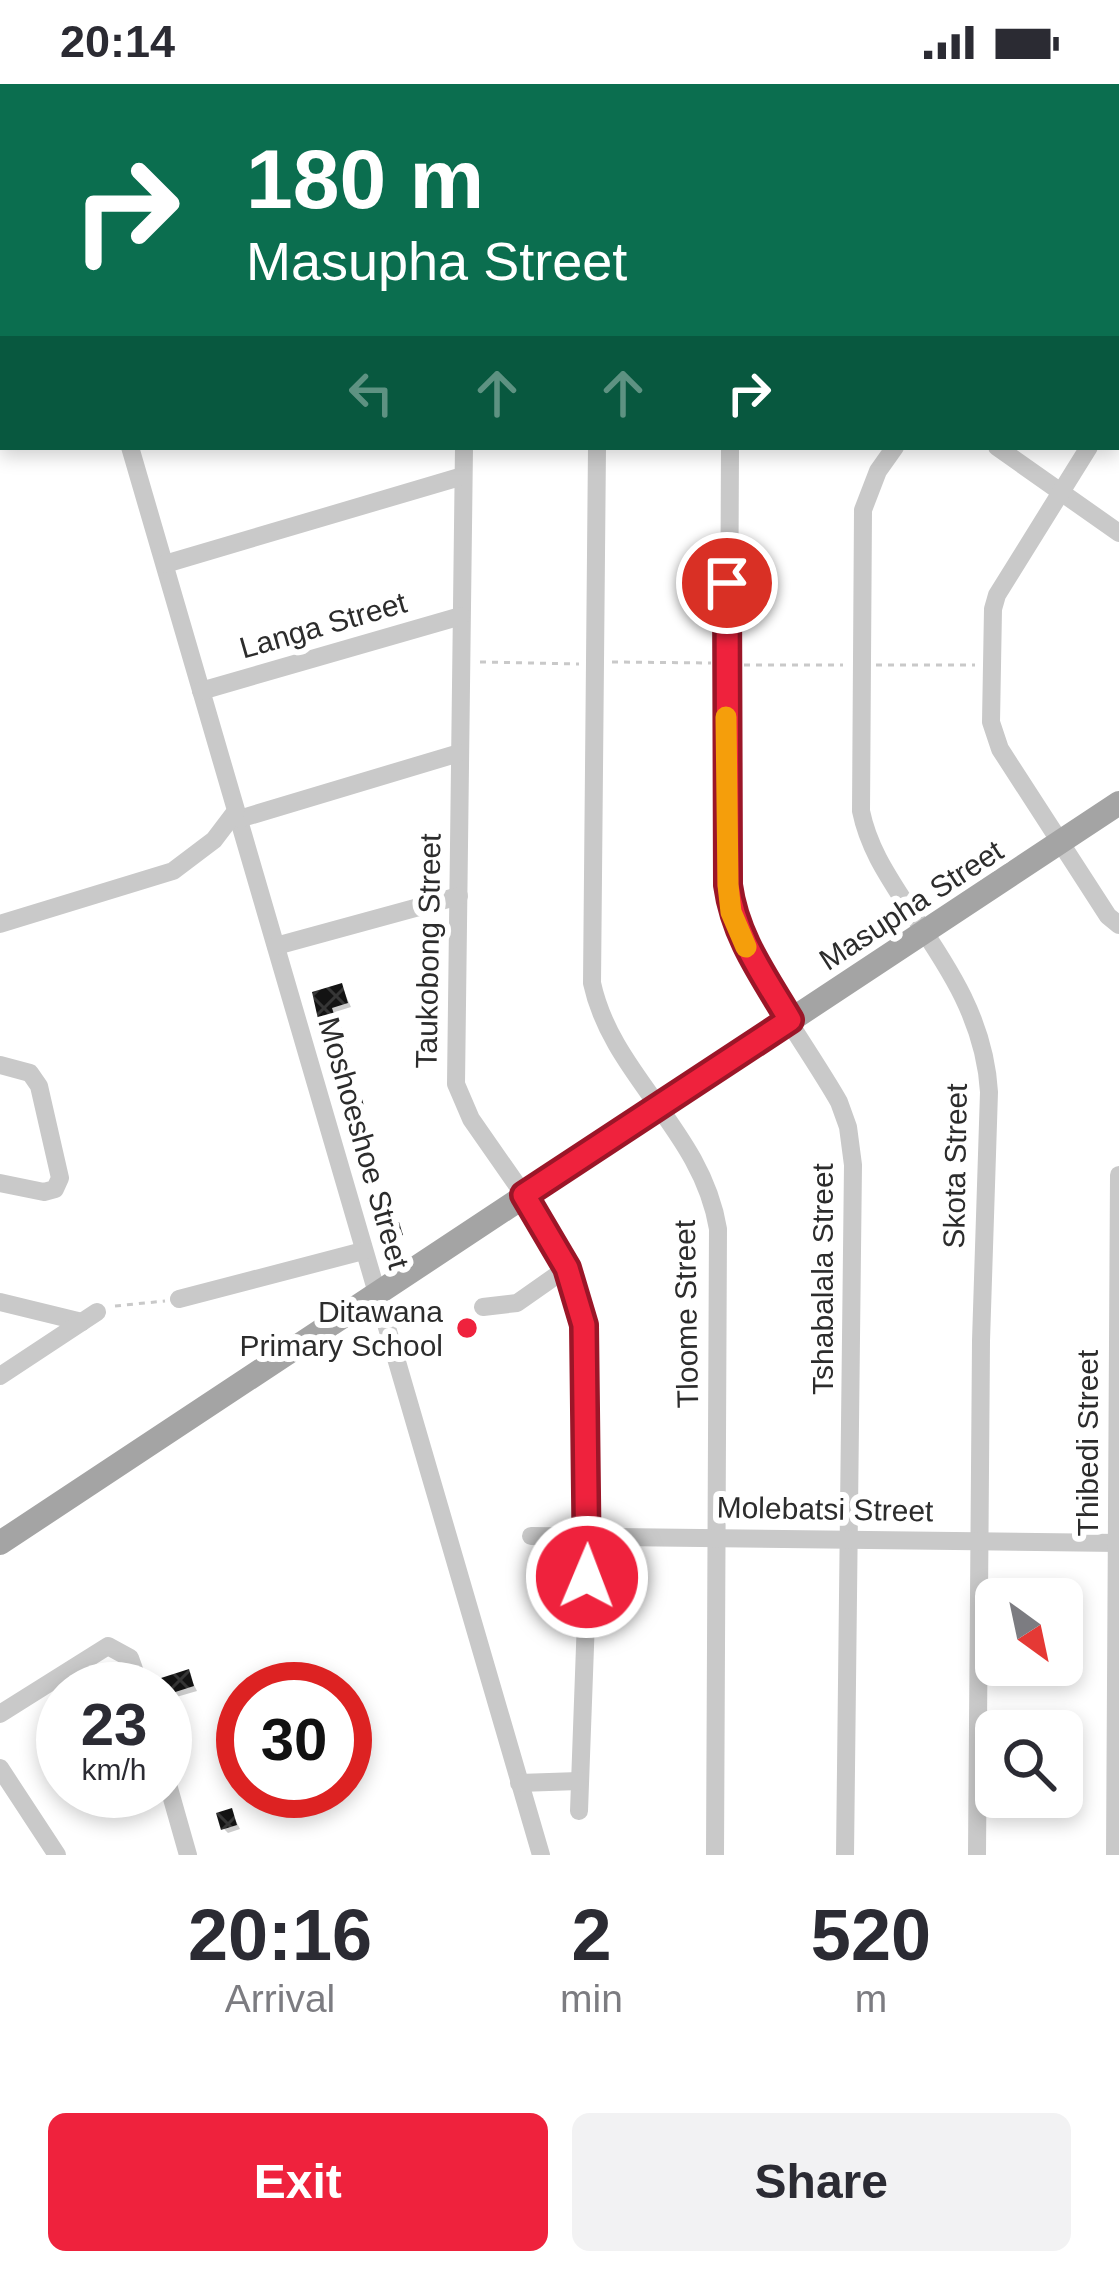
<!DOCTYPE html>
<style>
:root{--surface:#fff;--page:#f2f2f3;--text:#2b2b33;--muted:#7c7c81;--accent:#ef223d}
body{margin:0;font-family:Helvetica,sans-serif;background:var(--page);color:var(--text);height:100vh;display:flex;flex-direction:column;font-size:45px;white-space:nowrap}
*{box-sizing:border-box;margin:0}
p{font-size:39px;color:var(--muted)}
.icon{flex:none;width:66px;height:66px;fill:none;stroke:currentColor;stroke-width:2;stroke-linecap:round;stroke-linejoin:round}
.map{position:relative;height:1771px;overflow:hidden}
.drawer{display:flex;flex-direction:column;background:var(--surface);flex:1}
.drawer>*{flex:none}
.banner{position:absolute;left:0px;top:0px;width:1119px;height:366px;box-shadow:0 6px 18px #0003;background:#0b6e4f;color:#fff;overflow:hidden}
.needle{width:78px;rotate:147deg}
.tools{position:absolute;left:975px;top:1494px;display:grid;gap:24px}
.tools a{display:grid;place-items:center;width:108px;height:108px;border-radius:18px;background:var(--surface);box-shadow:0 6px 18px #0003;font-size:60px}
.speed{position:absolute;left:36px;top:1578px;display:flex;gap:24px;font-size:60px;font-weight:700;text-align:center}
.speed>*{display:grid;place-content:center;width:156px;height:156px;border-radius:50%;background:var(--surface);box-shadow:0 6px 18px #0003;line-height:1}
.speed small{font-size:30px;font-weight:400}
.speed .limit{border:18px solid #d22;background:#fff;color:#111}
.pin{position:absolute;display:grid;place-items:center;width:102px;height:102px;color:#fff;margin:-51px;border:6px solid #fff;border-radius:50%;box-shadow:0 3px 12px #0007}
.me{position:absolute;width:132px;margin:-66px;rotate:1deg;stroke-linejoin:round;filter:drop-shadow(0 0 9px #0008)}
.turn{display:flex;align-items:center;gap:42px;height:252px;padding:0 48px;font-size:54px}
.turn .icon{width:156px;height:156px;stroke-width:2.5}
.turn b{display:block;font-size:84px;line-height:102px}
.lanes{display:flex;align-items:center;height:114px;padding:0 48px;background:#0003;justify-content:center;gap:60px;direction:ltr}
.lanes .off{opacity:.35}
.eta{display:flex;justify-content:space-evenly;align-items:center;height:204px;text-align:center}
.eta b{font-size:72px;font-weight:700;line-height:84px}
.primary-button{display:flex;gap:24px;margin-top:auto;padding:24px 48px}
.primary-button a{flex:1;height:138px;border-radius:18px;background:var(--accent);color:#fff;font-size:48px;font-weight:700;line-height:138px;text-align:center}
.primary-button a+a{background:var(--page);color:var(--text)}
.status{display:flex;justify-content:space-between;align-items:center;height:84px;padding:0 60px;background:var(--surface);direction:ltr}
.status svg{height:33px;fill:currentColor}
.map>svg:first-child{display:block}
</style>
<div class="status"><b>20:14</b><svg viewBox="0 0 49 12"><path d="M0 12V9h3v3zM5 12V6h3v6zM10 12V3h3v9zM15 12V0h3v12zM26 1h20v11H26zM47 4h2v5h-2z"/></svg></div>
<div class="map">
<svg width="1119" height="1771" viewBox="0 0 1119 1771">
<defs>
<pattern id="building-cross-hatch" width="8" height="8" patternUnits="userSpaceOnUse" patternTransform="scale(3)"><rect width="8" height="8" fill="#131313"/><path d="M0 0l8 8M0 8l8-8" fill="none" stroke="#363636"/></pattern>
</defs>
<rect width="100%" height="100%" fill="#fff"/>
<!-- shadow -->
<g fill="#0003">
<path d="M342,903L351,923L335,928L337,935L325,938L321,934Z"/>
<path d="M340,944L347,959L334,963L330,959Z"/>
<path d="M188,1589L197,1607L173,1614L169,1609Z"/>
<path d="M231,1727L240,1745L228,1749L224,1745Z"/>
</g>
<!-- building -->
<g fill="url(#building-cross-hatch)">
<path d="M342,899L348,919L332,924L334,930L318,935L312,908Z"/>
<path d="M340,940L345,955L327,960L323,946Z"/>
<path d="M360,1008L364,1022L352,1025L348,1012Z"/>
<path d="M399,1138L403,1151L390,1156L386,1142Z"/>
<path d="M189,1585L194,1602L166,1611L161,1594Z"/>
<path d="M232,1724L237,1741L221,1746L216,1729Z"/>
</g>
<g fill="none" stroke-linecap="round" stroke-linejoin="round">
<!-- path -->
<g stroke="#c9c9c9" stroke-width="3" stroke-dasharray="6 6" stroke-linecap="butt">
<path d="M480,578L579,580"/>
<path d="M612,578L711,579"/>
<path d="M744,581H843"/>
<path d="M876,581H975"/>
<path d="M115,1222L165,1217"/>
</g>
<!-- minor -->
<g stroke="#c9c9c9" stroke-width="18">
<path d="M24,0L25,3"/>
<path d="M476,0L480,3"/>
<path d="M364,3L369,0"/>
<path d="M563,3L564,0"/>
<path d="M734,3V0"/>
<path d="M868,3V0"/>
<path d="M998,3V0"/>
<path d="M1116,322L1119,318"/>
<path d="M130,363L541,1771"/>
<path d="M464,363L456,1000L471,1035L524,1111L567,1184L584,1241L589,1453L579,1727"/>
<path d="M597,363L592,899C612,992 702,1046 718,1145L715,1771"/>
<path d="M730,363L728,801C738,874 802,953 839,1018L848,1043L853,1081L845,1771"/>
<path d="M895,363L878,387L863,426L861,727C869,766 890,795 911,828C950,885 985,938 989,1008L981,1257L977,1771"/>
<path d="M997,363L1119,449"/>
<path d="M1089,363L997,511L993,525L991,638L1000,665L1108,832L1119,841"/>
<path d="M165,480L463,392"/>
<path d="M201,607L461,532"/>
<path d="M239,735L459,669"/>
<path d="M0,840L173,787L214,756L236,727"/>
<path d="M276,862L459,812"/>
<path d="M0,981L30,989L39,1002L60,1094L55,1105L44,1108L0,1099"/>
<path d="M179,1215L363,1167"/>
<path d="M0,1218L82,1238"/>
<path d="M483,1223L517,1219L567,1184"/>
<path d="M0,1292L97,1228"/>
<path d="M531,1452L1119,1459"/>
<path d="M0,1630L108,1562L130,1574L141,1605"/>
<path d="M0,1684L57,1771"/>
<path d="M165,1690L188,1771"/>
<path d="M519,1699L579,1697"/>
<path d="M1115,1771L1119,1091"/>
</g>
<!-- major -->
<path stroke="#a4a4a4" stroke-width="24" d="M0,1459L1119,719"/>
</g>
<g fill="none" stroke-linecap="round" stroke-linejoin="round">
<defs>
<path id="route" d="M587,1493L584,1241L567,1184L524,1111L790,936C764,892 735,853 728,801L727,499"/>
</defs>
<!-- route casing -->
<use href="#route" stroke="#9b1628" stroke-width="30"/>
<!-- route -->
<use href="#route" stroke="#ef223d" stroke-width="21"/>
<!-- slow -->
<path stroke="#f59e0b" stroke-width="21" d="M726,633L728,801L731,828L746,863"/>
</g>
<!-- markers -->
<circle fill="#ef223d" stroke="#fff" stroke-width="4.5" cx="467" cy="1244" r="12"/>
<g text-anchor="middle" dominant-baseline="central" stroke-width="12" stroke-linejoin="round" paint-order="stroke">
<!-- street labels -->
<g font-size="30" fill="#2c2c2c" stroke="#fff">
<text transform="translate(323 541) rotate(-16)">Langa Street</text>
<text transform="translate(911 821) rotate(-33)">Masupha Street</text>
<text transform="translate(428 867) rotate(-89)">Taukobong Street</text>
<text transform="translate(364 1059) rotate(74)">Moshoeshoe Street</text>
<text transform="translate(955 1082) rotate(-89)">Skota Street</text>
<text transform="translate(822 1195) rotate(-90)">Tshabalala Street</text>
<text transform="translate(686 1230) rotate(-91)">Tloome Street</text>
<text transform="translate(1087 1359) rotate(-90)">Thibedi Street</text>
<text transform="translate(825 1425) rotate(1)">Molebatsi Street</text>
</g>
<!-- poi labels -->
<g font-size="30" fill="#2c2c2c" stroke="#fff" text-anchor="end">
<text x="443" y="1227">Ditawana<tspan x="443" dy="34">Primary School</tspan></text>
</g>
</g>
</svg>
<div class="tools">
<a><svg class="needle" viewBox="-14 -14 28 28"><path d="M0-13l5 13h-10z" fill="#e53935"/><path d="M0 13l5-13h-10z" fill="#7c7c81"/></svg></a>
<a><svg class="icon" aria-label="search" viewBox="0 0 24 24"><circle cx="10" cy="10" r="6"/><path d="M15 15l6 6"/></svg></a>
</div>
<div class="speed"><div>23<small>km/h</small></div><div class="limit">30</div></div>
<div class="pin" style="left:727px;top:499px;background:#d93025"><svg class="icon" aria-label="arrive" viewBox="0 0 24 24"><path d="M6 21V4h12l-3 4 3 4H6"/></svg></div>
<svg class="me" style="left:587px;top:1493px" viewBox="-20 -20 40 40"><circle r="17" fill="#ef223d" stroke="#fff" stroke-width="3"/><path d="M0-11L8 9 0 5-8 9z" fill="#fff"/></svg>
<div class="banner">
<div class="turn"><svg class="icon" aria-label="right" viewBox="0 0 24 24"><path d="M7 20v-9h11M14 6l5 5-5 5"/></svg><div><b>180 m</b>Masupha Street</div></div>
<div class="lanes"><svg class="icon off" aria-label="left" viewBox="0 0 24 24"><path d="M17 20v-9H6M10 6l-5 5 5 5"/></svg><svg class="icon off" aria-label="ahead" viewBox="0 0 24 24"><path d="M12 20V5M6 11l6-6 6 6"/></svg><svg class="icon off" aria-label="ahead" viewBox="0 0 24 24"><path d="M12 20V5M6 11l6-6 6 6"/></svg><svg class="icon" aria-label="right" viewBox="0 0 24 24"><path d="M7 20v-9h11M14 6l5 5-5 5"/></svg></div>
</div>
</div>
<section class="drawer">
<div class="eta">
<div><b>20:16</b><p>Arrival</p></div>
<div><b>2</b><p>min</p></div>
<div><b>520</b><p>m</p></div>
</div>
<div class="primary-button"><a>Exit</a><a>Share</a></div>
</section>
